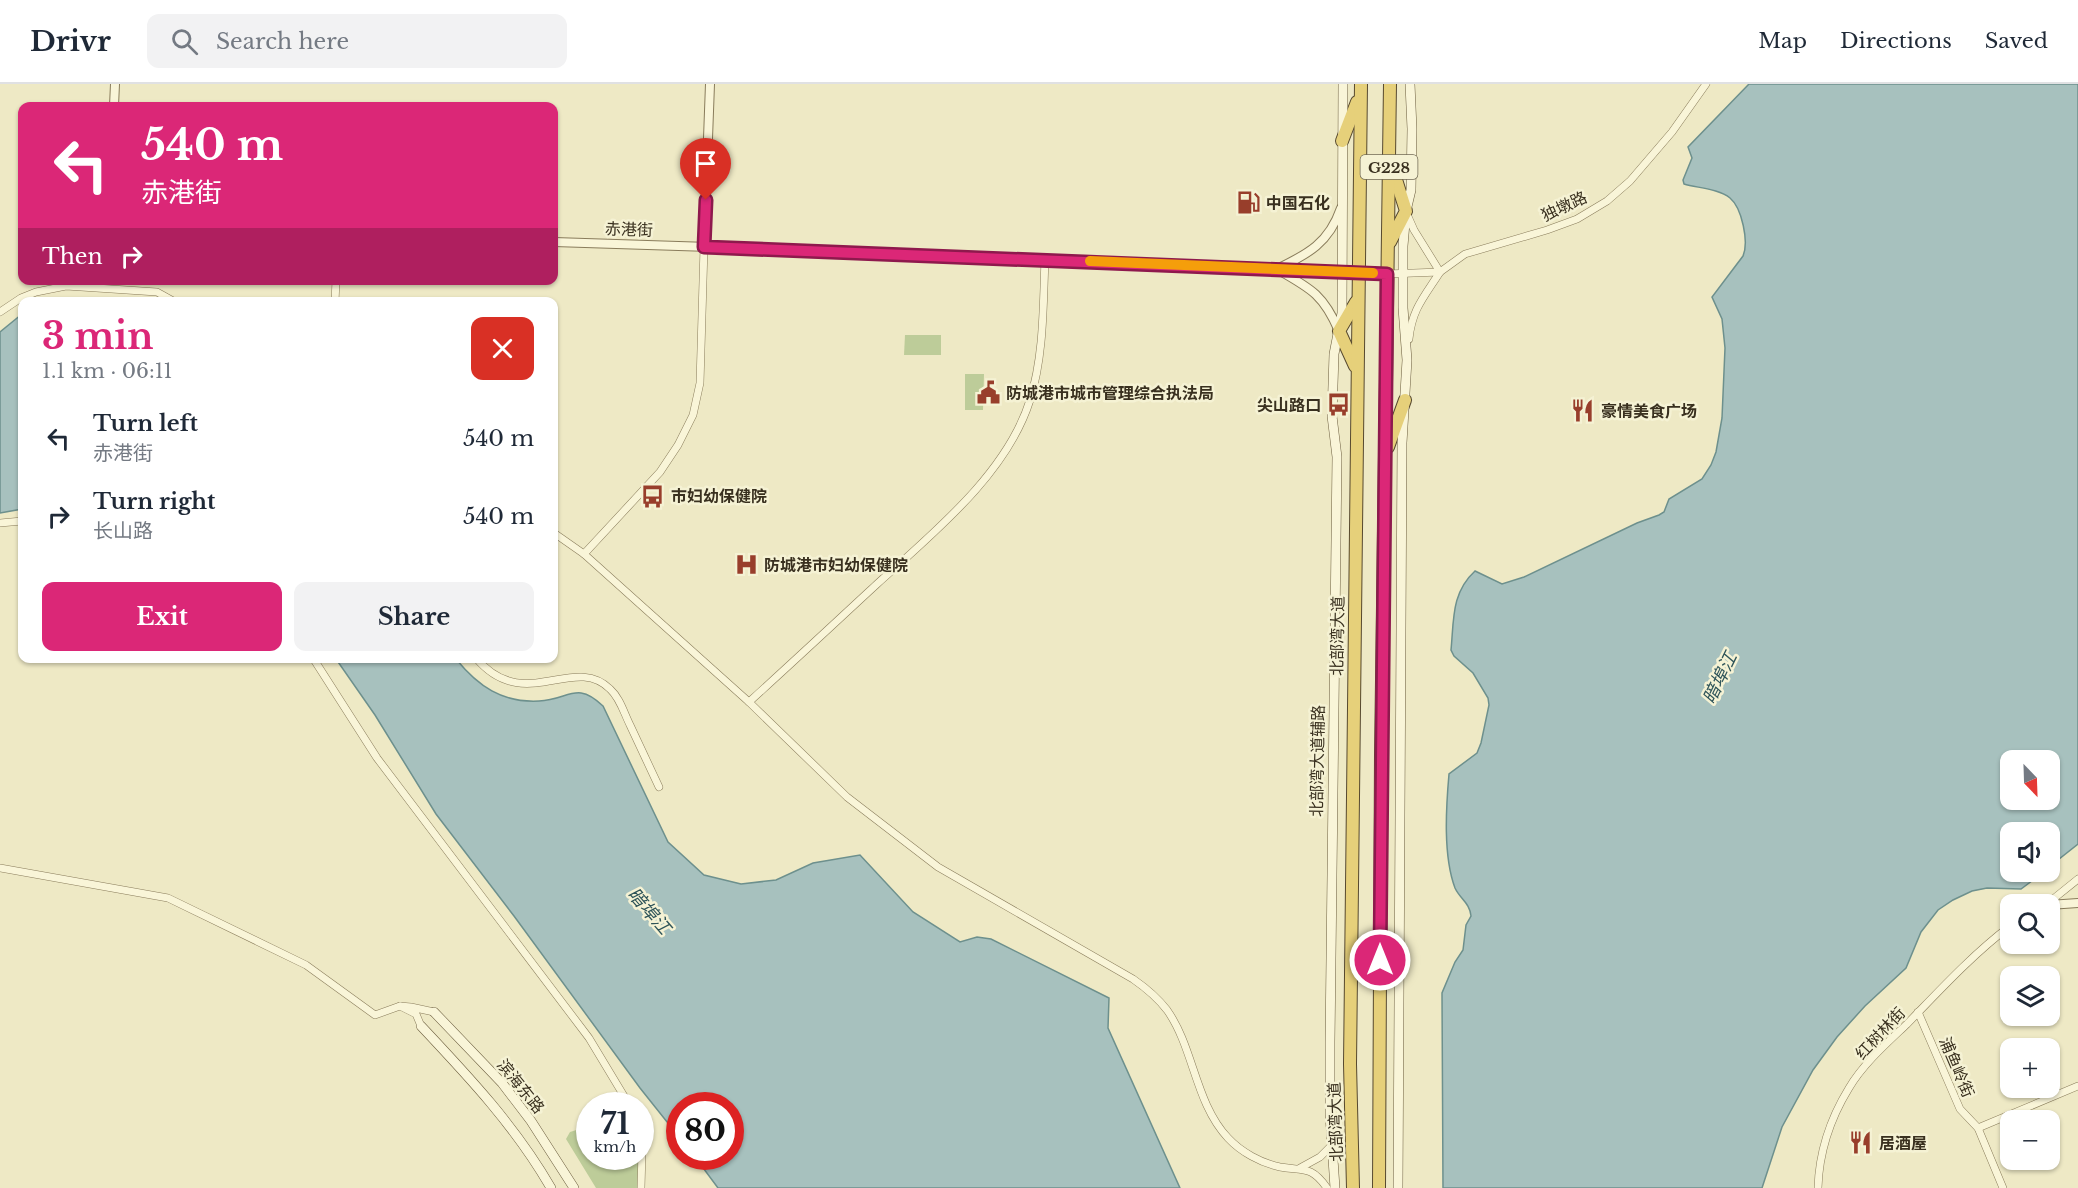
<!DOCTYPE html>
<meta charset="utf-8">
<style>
:root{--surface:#fff;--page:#f2f2f3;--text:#1f2937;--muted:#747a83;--line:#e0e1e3;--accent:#db2777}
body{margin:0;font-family:"Libre Baskerville","Noto Sans SC",serif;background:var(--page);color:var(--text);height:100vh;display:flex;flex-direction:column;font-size:22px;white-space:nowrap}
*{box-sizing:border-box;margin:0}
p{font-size:20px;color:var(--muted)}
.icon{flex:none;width:33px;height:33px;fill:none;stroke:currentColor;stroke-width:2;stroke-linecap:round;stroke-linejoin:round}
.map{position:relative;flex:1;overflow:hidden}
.panel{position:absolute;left:18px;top:213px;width:540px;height:366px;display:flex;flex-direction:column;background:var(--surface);border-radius:12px;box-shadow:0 2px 4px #0004}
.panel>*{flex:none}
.top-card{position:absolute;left:18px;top:18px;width:540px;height:183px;border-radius:12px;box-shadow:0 2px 4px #0004;background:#db2777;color:#fff;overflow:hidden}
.needle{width:39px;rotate:157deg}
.controls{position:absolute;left:2000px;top:666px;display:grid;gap:12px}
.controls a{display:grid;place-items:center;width:60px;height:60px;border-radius:12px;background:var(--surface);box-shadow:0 2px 4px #0004;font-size:30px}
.speed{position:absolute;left:576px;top:1008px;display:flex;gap:12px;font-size:30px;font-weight:700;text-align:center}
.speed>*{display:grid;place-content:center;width:78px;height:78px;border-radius:50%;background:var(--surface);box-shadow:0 2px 4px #0004;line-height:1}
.speed small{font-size:15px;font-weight:400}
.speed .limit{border:9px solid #d22;background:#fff;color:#111}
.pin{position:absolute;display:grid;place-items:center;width:51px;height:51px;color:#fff;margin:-62px -26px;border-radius:50% 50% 50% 0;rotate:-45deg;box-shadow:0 0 6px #0007}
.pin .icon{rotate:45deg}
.me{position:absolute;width:66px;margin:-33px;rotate:0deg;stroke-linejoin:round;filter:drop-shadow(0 0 4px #0008)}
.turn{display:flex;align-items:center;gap:21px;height:126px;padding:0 24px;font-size:27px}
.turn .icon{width:78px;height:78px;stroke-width:2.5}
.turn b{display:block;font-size:42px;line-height:51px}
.then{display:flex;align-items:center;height:57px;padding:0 24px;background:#0003;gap:12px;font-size:22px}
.round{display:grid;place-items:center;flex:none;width:63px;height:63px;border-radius:12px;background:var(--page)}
.summary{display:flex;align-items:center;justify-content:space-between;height:102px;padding:0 24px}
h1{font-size:36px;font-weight:800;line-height:45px;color:var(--accent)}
.action{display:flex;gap:12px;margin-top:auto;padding:12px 24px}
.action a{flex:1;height:69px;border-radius:12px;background:var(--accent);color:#fff;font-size:24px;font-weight:800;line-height:69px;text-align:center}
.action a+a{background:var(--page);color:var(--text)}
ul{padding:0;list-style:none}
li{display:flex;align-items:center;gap:18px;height:78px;padding:0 24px}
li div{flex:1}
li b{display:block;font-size:22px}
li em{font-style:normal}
header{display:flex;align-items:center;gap:36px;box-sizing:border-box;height:84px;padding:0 30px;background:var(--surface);border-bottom:2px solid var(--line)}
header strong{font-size:28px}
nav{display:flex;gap:33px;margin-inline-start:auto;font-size:21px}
.search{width:420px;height:54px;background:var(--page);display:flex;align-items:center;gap:15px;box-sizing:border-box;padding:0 21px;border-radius:12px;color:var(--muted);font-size:22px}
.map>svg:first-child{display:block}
</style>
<header>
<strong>Drivr</strong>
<div class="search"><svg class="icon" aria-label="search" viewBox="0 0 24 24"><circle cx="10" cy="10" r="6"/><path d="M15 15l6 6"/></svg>Search here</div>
<nav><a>Map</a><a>Directions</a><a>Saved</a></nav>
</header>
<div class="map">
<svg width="2078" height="1104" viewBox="0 0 2078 1104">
<rect width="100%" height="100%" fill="#eee9c5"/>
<!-- green -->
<g fill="#bdcc99">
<path d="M905,251H941V271H904Z"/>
<path d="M965,290H984L983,326H965Z"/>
<path d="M589,1042L590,1072H640L639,1104H596L566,1055L570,1048Z"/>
</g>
<!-- water -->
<g fill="#a7c1be" stroke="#6d908d" stroke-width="1.5" fill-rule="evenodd">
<path d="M1749,0H2078V760L2049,783V748H2010V788H2044L2021,805L1987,804L1972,807L1953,816L1938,826L1921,848L1906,884L1865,922L1837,953L1813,986L1782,1043L1762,1104H1443L1442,909L1455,878L1463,866L1466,841L1471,832C1470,819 1460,815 1455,804C1443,772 1446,724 1449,690L1477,669L1481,659L1489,621L1488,614L1473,589L1454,572L1451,566C1454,536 1451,509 1475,487L1502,500L1524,493L1637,439L1659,431L1664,428L1669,415L1702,395L1711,381L1716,368L1722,334L1725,264L1722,235L1712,213L1743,172C1749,158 1742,124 1730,114C1719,105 1698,104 1684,100L1683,96L1692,74L1688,63ZM2010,676H2049V716H2010Z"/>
<path d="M22,230V425L0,429V248Z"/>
<path d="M336,575H456C478,602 502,619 539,617C569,616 576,596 603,622L668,758L704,791L741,800L776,796L813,779L860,771L913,828L960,858L977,853L991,855L1109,914L1108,944L1180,1104H718L695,1073L730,1072V1022H680L679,1053L640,1004L514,832L436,730L375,631Z"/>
</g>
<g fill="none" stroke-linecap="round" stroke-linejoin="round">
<defs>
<g id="minor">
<path d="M1406,128L1414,146L1440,188C1424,213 1412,225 1409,255"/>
<path d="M1387,190L1440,188L1465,170L1547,146L1577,135L1607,117L1630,97L1672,48L1706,0"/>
<path d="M335,218L336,196"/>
<path d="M0,228L21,214L36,208L66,202L157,208L175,218"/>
<path d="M0,439L22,437"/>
<path d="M554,449L584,470L749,618L847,713L938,783L1133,895C1146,904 1157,913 1167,926C1194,964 1195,1019 1228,1054C1241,1068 1261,1079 1280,1083C1303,1087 1311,1081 1327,1104"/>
<path d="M584,470L660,388L678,361L693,331L700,299L704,163"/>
<path d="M313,574L377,674L589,954L630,1022"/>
<path d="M476,574C524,631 574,569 610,605C620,614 624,629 630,641C640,662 649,682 659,703"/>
<path d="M749,618C792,579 835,539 877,500C932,450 1007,390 1030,316C1044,271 1043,222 1045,175"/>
<path d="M0,784L168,814L306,881L375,931L400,922"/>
<path d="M2047,820L2078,795"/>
<path d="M1918,928L1960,1025L1978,1044L2003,1104"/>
<path d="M421,942L416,930L400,922L411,923L434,928"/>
<path d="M1978,1044L2078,1002"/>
<path d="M640,1049L642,1067L641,1104"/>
<path d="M1300,1084L1320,1073L1333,1060"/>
<path d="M1818,1104C1819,1069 1830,1035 1849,1004C1863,980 1887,959 1907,940C1940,906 1972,871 2010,842"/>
</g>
<g id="tertiary">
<path d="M114,22L115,0"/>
<path d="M554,158L922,170L1387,190"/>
<path d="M704,163L710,0"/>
<path d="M1277,185C1308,170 1329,159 1341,124"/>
<path d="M1280,187C1312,205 1324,212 1339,247"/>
<path d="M2049,821L2078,819"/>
</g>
<g id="secondary">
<path d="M434,928L502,999L531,1037L574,1104"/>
<path d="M421,942C469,993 516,1043 551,1104"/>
<path d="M1335,1104L1330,1031V958L1337,373L1332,332L1334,270L1342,229L1343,0"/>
<path d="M1398,1104L1402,359L1407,276L1403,224V162L1406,127L1411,106L1412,45L1410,0"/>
</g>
<g id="trunk">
<path d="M1342,57L1357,18"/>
<path d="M1390,158L1406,127L1392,83"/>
<path d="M1355,282L1339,247L1356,218"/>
<path d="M1388,363L1405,316"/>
<path d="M1353,1104L1350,980L1361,0"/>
<path d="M1379,1104L1381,671L1390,0"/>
</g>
</defs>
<!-- minor casing -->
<use href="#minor" stroke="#897c5b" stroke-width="8"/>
<!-- tertiary casing -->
<use href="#tertiary" stroke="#897c5b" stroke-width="10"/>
<!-- secondary casing -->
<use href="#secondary" stroke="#6b5d3e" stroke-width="10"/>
<!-- trunk casing -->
<use href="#trunk" stroke="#57492f" stroke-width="14"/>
<!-- minor -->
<use href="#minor" stroke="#f9f5d8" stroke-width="7"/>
<!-- tertiary -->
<use href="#tertiary" stroke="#f9f5d8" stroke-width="8"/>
<!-- secondary -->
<use href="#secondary" stroke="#f9f5d8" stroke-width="9"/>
<!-- trunk -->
<use href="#trunk" stroke="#e6d07a" stroke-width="12"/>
</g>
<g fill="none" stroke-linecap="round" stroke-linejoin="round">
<defs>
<path id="route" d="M706,116L704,163L1387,190L1380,876"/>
</defs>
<!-- route casing -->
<use href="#route" stroke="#8e194d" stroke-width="15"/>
<!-- route -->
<use href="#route" stroke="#db2777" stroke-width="10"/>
<!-- slow -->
<path stroke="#f59e0b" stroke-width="10" d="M1090,177L1373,189"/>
</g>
<!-- icons -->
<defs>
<symbol id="fuel-bare" viewBox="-9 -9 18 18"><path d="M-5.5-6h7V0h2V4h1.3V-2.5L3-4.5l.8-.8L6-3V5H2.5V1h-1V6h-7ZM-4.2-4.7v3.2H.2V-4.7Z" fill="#983e2b" stroke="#f5f2d4" stroke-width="2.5" paint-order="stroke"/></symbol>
<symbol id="civic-bare" viewBox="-9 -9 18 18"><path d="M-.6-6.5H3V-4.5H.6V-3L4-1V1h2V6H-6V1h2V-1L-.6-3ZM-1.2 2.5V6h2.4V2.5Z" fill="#983e2b" stroke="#f5f2d4" stroke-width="2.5" paint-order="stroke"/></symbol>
<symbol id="bus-bare" viewBox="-9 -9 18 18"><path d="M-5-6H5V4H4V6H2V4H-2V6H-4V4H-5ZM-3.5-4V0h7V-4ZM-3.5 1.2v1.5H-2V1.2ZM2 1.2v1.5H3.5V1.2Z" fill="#983e2b" stroke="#f5f2d4" stroke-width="2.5" paint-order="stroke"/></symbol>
<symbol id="restaurant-bare" viewBox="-9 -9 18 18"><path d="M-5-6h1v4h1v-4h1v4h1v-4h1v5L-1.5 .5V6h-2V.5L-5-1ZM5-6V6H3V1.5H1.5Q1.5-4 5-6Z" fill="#983e2b" stroke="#f5f2d4" stroke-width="2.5" paint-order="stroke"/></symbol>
<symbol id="hospital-bare" viewBox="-9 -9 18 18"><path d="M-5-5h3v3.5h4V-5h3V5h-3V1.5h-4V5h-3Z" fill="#983e2b" stroke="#f5f2d4" stroke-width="2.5" paint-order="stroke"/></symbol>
</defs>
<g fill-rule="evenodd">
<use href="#fuel-bare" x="1232" y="102" width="33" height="33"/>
<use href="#civic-bare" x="972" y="292" width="33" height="33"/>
<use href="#bus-bare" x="1322" y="304" width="33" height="33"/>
<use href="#restaurant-bare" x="1566" y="310" width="33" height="33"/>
<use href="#bus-bare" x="636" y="396" width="33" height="33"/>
<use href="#hospital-bare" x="730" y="464" width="33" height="33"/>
<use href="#restaurant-bare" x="1844" y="1042" width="33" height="33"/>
</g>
<g text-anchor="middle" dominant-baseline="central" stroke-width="5" stroke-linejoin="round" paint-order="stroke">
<!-- shield labels -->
<rect fill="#f5f2d4" stroke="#716a55" stroke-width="1.5" x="1360.5" y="71" width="57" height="24" rx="4.5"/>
<g font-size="15" font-weight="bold" fill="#39301f">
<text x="1389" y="83">G228</text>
</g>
<!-- poi labels -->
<g font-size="16" font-weight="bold" fill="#39301f" stroke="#f5f2d4" text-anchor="start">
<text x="1266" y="119">中国石化</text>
<text x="1006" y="309">防城港市城市管理综合执法局</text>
<text x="1321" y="321" text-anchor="end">尖山路口</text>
<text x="1601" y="327">豪情美食广场</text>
<text x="671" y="412">巿妇幼保健院</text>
<text x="764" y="481">防城港市妇幼保健院</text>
<text x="1879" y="1059">居酒屋</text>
</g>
<!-- street labels -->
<g font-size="16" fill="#39301f" stroke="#f5f2d4">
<text transform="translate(1564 122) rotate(-25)">独墩路</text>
<text transform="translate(629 145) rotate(2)">赤港街</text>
<text transform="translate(1337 552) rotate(-89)">北部湾大道</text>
<text transform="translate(1317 677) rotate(-89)">北部湾大道辅路</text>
<text transform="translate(1880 949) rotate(-47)">红树林街</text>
<text transform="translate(1957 983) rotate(67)">浦鱼岭街</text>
<text transform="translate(521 1002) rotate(51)">滨海东路</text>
<text transform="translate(1335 1038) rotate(-92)">北部湾大道</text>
</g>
<!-- water labels -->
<g font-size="18" font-style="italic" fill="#2e5459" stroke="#f5f2d4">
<text transform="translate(1720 594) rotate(-64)">暗埠江</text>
<text transform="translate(649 827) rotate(49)">暗埠江</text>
</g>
</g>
</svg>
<div class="controls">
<a><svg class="needle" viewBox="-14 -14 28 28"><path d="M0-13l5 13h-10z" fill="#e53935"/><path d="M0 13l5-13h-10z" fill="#747a83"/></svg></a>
<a><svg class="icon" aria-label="sound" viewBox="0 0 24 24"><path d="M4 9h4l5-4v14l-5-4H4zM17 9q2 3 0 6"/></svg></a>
<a><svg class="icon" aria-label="search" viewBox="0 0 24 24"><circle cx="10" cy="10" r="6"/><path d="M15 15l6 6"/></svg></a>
<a><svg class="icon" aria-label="layers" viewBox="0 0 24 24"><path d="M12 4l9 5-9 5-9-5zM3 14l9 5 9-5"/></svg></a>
<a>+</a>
<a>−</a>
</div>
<div class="speed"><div>71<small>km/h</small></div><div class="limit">80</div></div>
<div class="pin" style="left:706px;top:116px;background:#d93025"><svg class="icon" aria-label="arrive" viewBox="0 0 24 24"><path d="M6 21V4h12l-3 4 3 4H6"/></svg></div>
<svg class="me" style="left:1380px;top:876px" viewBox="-20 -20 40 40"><circle r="17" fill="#db2777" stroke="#fff" stroke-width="3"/><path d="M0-11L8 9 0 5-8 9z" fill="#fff"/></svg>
<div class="top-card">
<div class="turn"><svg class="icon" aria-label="left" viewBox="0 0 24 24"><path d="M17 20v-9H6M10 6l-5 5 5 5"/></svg><div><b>540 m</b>赤港街</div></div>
<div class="then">Then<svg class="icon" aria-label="right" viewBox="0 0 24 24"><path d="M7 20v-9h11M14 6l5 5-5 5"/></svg></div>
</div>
<section class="panel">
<div class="summary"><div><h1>3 min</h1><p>1.1 km · 06:11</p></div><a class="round" style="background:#d93025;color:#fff"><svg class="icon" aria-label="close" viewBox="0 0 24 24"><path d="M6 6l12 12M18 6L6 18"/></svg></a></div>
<ul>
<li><svg class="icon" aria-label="left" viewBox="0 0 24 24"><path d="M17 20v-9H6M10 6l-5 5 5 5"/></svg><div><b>Turn left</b><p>赤港街</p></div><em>540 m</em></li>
<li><svg class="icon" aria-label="right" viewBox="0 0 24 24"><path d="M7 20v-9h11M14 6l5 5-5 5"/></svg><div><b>Turn right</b><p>长山路</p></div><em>540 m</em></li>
</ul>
<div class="action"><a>Exit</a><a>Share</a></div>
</section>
</div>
